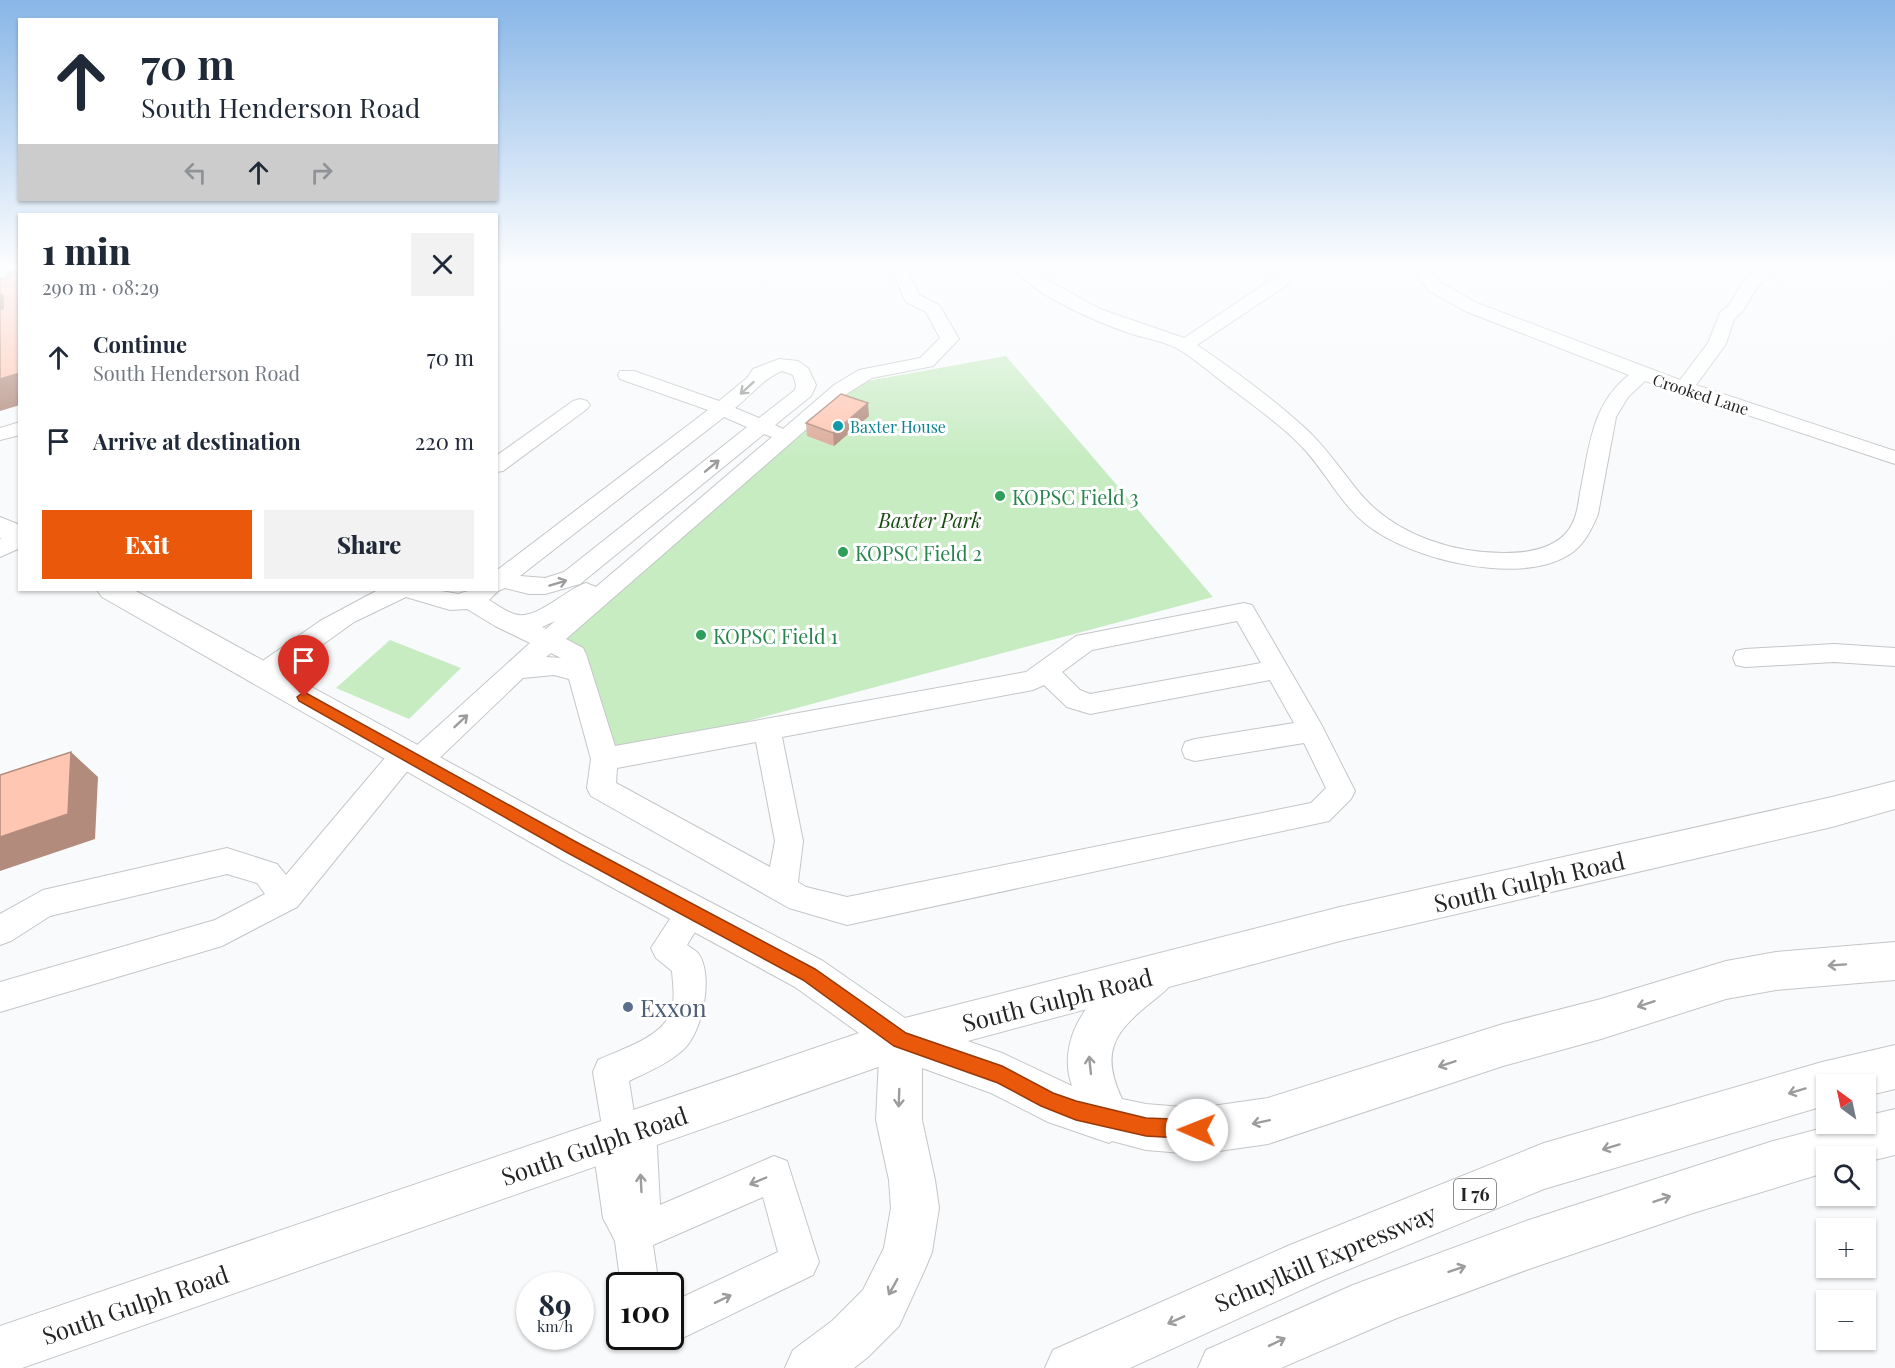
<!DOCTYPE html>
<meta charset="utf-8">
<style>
:root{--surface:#fff;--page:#f2f2f3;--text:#1f2937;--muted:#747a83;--accent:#ea580c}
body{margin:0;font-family:"Playfair Display",serif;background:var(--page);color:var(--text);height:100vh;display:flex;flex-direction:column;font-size:22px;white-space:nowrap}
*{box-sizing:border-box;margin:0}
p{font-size:20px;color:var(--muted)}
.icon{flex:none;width:33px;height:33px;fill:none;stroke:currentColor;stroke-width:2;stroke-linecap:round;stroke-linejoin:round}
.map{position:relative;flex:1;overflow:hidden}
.sheet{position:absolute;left:18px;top:213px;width:480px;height:378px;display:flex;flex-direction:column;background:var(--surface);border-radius:0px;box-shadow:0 2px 4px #0004}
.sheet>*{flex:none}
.guide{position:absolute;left:18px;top:18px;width:480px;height:183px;border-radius:0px;box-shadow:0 2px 4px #0004;background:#fff;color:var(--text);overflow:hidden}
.needle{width:39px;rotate:327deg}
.tools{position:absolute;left:1816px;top:1074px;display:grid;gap:12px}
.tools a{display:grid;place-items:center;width:60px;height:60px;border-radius:0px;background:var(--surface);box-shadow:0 2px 4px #0004;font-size:30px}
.speed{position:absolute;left:516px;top:1272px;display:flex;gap:12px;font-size:30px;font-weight:700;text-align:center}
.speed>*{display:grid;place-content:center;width:78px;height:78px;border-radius:50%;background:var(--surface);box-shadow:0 2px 4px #0004;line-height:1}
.speed small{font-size:15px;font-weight:400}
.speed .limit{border:3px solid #111;border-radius:9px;background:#fff;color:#111}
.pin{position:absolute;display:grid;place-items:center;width:51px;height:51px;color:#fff;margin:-62px -26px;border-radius:50% 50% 50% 0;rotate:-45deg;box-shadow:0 0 6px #0007}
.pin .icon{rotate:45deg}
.me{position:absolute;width:66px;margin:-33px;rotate:271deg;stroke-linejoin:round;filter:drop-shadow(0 0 4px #0008)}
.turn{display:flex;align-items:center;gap:21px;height:126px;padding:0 24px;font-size:27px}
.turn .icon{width:78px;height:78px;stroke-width:2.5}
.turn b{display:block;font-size:42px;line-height:51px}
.lanes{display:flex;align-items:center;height:57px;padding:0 24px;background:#0003;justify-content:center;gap:30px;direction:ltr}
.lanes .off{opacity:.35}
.round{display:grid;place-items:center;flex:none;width:63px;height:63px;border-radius:0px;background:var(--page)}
.overview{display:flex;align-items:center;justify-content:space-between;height:102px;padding:0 24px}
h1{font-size:36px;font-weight:800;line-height:45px}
.button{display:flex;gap:12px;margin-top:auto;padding:12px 24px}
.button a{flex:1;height:69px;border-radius:0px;background:var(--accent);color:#fff;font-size:24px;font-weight:800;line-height:69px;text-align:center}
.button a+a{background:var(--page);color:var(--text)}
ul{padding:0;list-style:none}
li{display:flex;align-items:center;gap:18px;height:84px;padding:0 24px}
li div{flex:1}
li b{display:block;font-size:22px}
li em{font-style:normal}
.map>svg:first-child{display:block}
</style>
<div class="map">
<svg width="1895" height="1368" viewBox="0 0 1895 1368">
<rect width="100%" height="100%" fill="#f8fafc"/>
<!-- green -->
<g fill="#c7ecc2">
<path d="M1006,356L1213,597L613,757L557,640L862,382Z"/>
<path d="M390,640L461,668L409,719L336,688Z"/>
</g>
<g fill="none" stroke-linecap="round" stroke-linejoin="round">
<defs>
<g id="minor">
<path d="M890,267H906L919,295L939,305L959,339L933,366L872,378L848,393L566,639L583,648L586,654L615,746L1026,672L1076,636L1244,603L1252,605L1321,724L1355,791L1351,799L1329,821L847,925L789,908L591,796L587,788L591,759L569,679L554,675L523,678L428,769L418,772L409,769L297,907L222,946L0,1012V982L215,920L265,894L257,883L227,874L50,916L11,941L0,945V914L43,890L227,848L277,864L286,875L395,746L405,743L415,747L530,643L495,626L467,609L450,610L406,597L354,622L272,681L263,683L254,681L250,674L254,667L320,621L378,590H436L458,594L471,590H496V571L708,410L620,379L618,375L620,371H634L719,401L747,378L753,369L779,359L798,361L808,368L816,385L811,396L775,425L783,429L834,385L859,370L920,358L940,338L926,312L906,302ZM782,371L793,375L796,385L795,390L759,418L735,408C751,395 764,378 782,371ZM724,417L747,427L564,572L545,578L520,576ZM764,434L772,437L596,587L586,583C566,589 535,622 514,614C505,611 497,605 489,600L498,591L505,588L529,594H545L580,584ZM555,621L546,629L542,627ZM1237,621L1261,663L1090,694L1080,690L1062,672L1092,650ZM551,653L561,658L546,657ZM1270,680L1294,723L1195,739L1185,742L1182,750L1185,758L1195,761L1304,743L1326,788L1311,803L847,897L806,887L798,882L803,841L782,737L1033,690L1044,685L1067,707L1090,714ZM756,742L775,841L770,867L616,783L617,768Z"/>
<path d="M1014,267H1032L1055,284L1100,309L1184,338L1275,277L1284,267H1301L1287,285L1197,345C1234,370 1272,398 1305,428C1328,449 1344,475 1364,498C1399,536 1454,553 1504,553C1526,553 1552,550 1567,532C1576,521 1578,507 1580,493C1589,450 1591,404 1629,375L1465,311L1428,290L1412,267H1428L1440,282L1477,303L1680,380L1708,343L1720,313L1729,305L1745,279L1759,267H1777L1758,286L1742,312L1734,319L1726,344L1696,385L1895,451V464L1645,381L1628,397L1616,417L1598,514C1593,527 1585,543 1573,552C1524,588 1411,560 1367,525C1342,505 1327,475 1306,451C1285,428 1258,409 1233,390C1217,378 1202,365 1186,354C1171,343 1153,340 1135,335C1104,325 1031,295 1014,267Z"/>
<path d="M580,399L587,401L590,405L587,409L503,471L496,472V456L573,401Z"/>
<path d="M20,422V435L0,440V428Z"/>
<path d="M20,531V548L0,557V539Z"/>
<path d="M1834,644L1895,648V666L1834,662L1745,667L1736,665L1733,658L1736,651L1745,649Z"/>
<path d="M692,898L703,902L707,912L687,945C690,947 695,950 698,953C714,974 703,1031 684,1049C669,1063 648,1072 629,1081L634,1113L638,1111L650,1117L656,1129L660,1205L774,1156L787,1161L819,1262L813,1275L670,1344L656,1336H670V1303L778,1252L763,1197L653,1245L659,1286H621L615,1241L603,1218L592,1140L598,1128L602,1126L593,1072L598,1060C621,1049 659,1039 670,1014C676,1002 673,984 672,971L656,958L651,948L681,902Z"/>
</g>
<g id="major">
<path d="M0,517L20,525V546L0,538Z"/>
<path d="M97,590H134L586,837L823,961L905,1018L1340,907L1832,797L1895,781V809L1832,827L1340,941L901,1059L22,1368H0V1326L859,1033L795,987L560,859L102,597Z"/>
</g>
<g id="highway">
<path d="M1895,942V980L1776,990L1726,999L1601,1039L1503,1066L1268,1144L1212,1152L1182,1153L1146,1150L1112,1141L1109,1143L1048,1122L991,1093L922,1068V1120L935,1180L939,1208L932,1252L925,1269L899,1326L868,1357L854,1368H785L793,1350L832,1321L863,1290L884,1248L891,1208L889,1180L876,1120L880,1039L886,1024L901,1018L1002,1053L1072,1086C1052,1029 1107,974 1156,955L1171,960L1177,974C1170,989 1161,994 1149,1004C1112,1034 1101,1054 1122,1099L1146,1104L1182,1107L1212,1106L1268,1098L1503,1024L1601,999L1726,961L1776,952Z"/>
<path d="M1895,1045V1089L1866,1096V1084H1827V1105L1544,1189L1323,1280L1130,1368H1045L1053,1350L1290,1245L1544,1143L1822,1062Z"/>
<path d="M1895,1109V1155L1866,1162V1156H1827V1172L1693,1213L1529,1269L1397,1318L1281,1368H1198L1206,1350L1353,1285L1529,1220L1773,1141L1838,1124H1866V1116Z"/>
</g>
</defs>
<!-- minor casing -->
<use href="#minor" stroke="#c4c6c8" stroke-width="2"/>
<!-- major casing -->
<use href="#major" stroke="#c4c6c8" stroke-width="2"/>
<!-- highway casing -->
<use href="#highway" stroke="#c4c6c8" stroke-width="2"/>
<!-- minor -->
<use href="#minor" fill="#fff" fill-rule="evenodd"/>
<!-- major -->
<use href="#major" fill="#fff" fill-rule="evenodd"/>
<!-- highway -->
<use href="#highway" fill="#fff" fill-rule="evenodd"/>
</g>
<!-- wall -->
<path fill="#dbaa99" d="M869,416L834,446L807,436L806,423Z"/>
<!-- shaded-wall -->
<g fill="#b28b7d">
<path d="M0,295H3L20,317L0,324Z"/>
<path d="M20,373V405L0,411V379Z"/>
<path d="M868,403L869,416L834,446L833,433Z"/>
<path d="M71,752L98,777L95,839L0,871V837Z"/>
</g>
<!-- building -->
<g fill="#ffc6b2" stroke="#b28b7d" stroke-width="1.5">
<path d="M20,270V373L0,379V309H3V295H0V279L6,278L8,273Z"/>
<path d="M841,394L868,403L833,433L806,423Z"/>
<path d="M71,752L68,814L0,837V775Z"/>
</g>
<!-- one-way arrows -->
<defs><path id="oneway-shaft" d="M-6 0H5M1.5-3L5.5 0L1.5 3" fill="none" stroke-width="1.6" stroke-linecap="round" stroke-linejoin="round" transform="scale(1.5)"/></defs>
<g stroke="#9c9c9d">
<use href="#oneway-shaft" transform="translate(747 388) rotate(138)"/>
<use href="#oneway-shaft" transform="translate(712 466) rotate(-39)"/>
<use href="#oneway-shaft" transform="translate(558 583) rotate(-17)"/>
<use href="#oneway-shaft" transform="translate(461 721) rotate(-43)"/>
<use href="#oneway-shaft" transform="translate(1837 965) rotate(176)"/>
<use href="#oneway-shaft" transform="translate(1646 1004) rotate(162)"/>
<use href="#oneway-shaft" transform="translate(1447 1064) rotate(162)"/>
<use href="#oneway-shaft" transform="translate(1090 1065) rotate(-96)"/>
<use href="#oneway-shaft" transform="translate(1797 1091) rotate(163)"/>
<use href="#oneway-shaft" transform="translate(899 1098) rotate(92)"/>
<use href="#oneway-shaft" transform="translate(1261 1122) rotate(168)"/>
<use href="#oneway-shaft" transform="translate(1611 1147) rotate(163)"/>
<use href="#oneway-shaft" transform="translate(758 1181) rotate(157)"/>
<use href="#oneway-shaft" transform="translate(641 1183) rotate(-93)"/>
<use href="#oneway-shaft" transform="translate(1662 1199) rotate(-19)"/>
<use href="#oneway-shaft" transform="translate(1457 1269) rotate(-19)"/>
<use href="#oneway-shaft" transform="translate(893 1287) rotate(119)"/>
<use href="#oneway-shaft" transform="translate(723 1299) rotate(-26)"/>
<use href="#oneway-shaft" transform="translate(1176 1320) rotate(156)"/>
<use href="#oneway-shaft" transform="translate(1277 1342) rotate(-26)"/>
</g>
<!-- sky -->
<linearGradient id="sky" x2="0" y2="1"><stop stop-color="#88b6e7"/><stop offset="0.58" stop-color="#fcfdfe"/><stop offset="1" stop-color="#fcfdfe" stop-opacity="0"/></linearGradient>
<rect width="1895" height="458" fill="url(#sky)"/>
<!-- route -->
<path fill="#ea580c" stroke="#983908" stroke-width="1.5" d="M304,692L578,843L815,969L906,1033L1002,1066L1053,1093L1076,1101L1146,1118L1197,1120L1204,1123L1207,1130L1204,1136L1197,1139L1146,1136L1076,1120L1041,1106L998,1083L894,1046L803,980L568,853L299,701L297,697Z"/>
<!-- markers -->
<circle fill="#0f9aa8" stroke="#fff" stroke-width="2" cx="838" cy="426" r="6"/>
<g fill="#2e9e5b" stroke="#fff" stroke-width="2">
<circle cx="1000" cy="496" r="6"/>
<circle cx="843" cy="552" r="6"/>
<circle cx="701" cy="635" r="6"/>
</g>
<circle fill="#5c6f8a" stroke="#fff" stroke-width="2" cx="628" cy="1007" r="6"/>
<g text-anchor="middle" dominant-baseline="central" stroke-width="6" stroke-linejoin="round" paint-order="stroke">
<!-- far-street labels -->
<g font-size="16" fill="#242425" stroke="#fff">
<text transform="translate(1701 394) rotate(18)">Crooked Lane</text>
</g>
<!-- far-culture labels -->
<g font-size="16" fill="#0d838f" stroke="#fff" text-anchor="start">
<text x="850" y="426">Baxter House</text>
</g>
<!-- shield labels -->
<rect fill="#fff" stroke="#666" stroke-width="1.5" x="1454" y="1179" width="42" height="30" rx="4.5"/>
<g font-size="18" font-weight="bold" fill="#242425">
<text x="1475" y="1194">I 76</text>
</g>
<!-- leisure labels -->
<g font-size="20" fill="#27864d" stroke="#fff" text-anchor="start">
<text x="1012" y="496">KOPSC Field 3</text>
<text x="855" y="552">KOPSC Field 2</text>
<text x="713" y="635">KOPSC Field 1</text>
</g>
<!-- park labels -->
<g font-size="20" font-style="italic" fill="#184a11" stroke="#fff">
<text x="930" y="519">Baxter Park</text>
</g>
<!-- near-street labels -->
<g font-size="24" fill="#242425" stroke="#fff">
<text transform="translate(1529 881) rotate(-13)">South Gulph Road</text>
<text transform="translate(1057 999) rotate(-14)">South Gulph Road</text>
<text transform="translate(594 1145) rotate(-19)">South Gulph Road</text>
<text transform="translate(1325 1257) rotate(-23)">Schuylkill Expressway</text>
<text transform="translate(135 1304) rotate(-19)">South Gulph Road</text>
</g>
<!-- near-service labels -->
<g font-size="24" fill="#4e5e75" stroke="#fff" text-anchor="start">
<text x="640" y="1007">Exxon</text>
</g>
</g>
</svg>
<div class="tools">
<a><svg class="needle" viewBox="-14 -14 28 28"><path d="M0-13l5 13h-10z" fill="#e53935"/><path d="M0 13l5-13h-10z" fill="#747a83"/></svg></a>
<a><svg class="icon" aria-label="search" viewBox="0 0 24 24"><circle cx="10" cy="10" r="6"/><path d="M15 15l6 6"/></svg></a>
<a>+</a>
<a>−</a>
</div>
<div class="speed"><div>89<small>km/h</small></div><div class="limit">100</div></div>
<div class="pin" style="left:304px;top:697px;background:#d93025"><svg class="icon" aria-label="arrive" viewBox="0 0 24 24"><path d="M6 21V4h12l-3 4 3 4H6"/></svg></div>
<svg class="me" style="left:1197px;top:1130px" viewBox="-20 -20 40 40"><circle r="19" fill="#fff"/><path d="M0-13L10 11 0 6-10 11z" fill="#ea580c"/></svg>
<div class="guide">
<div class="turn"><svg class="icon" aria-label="ahead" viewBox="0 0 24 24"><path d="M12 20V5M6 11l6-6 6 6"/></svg><div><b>70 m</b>South Henderson Road</div></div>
<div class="lanes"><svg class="icon off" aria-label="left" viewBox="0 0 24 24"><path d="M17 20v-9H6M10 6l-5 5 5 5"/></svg><svg class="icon" aria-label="ahead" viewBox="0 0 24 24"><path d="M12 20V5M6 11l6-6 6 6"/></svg><svg class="icon off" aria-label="right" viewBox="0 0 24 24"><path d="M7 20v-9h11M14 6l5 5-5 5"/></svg></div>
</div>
<section class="sheet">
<div class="overview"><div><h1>1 min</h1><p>290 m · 08:29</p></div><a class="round"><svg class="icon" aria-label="close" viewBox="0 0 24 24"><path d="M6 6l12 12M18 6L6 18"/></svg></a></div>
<ul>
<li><svg class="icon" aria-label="ahead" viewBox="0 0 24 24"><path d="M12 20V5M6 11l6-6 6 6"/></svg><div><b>Continue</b><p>South Henderson Road</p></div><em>70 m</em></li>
<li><svg class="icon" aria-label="arrive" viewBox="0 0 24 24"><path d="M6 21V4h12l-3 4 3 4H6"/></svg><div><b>Arrive at destination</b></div><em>220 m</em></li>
</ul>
<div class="button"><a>Exit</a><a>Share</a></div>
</section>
</div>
